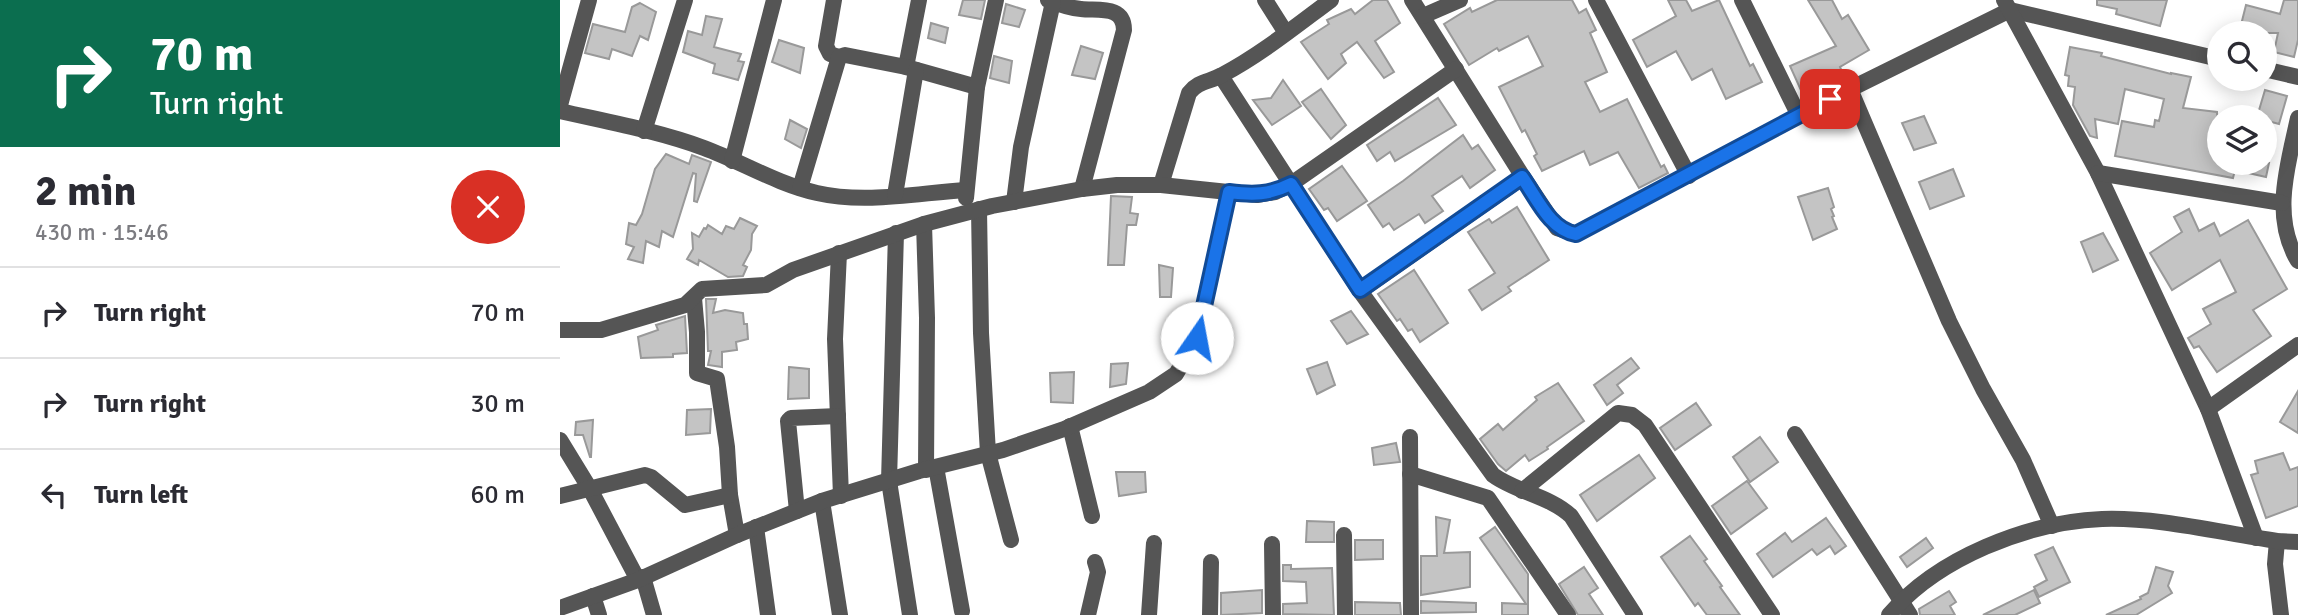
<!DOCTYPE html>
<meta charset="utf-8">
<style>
:root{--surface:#fff;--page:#f2f2f3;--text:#2b2b33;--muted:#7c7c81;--line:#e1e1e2}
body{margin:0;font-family:Signika,sans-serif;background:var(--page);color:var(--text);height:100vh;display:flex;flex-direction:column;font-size:26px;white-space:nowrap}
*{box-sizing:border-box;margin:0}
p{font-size:23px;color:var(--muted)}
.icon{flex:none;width:38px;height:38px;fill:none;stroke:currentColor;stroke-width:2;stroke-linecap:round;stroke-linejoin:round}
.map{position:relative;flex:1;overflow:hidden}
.sheet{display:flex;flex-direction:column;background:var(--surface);width:560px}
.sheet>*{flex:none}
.banner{background:#0b6e4f;color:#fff;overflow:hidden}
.tools{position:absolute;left:1647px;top:21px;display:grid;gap:14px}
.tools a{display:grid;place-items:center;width:70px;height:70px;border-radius:50%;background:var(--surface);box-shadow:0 4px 18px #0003;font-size:35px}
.pin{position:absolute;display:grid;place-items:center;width:60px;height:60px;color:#fff;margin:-30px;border-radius:14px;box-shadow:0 4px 10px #0006}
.me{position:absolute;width:77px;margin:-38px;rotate:12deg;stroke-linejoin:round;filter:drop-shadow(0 0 5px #0008)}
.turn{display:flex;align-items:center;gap:24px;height:147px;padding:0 35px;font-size:32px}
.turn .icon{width:91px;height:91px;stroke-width:2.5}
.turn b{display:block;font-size:49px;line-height:60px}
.round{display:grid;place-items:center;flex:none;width:74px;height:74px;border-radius:37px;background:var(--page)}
.overview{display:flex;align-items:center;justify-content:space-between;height:119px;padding:0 35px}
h1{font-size:42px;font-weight:700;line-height:52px}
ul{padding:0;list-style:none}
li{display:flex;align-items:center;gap:21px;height:91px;padding:0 35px;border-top:2px solid var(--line)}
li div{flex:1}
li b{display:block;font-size:26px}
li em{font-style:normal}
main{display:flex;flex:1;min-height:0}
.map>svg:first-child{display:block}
</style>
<main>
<section class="sheet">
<div class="banner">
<div class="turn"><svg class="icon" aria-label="right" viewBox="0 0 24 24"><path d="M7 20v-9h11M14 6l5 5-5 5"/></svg><div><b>70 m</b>Turn right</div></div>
</div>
<div class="overview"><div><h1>2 min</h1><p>430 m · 15:46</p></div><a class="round" style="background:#d93025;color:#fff"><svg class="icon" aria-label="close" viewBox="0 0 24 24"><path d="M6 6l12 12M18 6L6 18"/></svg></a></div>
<ul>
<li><svg class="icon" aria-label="right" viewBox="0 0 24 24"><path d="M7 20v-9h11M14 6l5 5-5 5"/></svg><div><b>Turn right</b></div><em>70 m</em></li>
<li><svg class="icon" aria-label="right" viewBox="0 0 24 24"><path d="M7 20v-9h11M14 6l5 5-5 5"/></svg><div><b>Turn right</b></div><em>30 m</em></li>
<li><svg class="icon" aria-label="left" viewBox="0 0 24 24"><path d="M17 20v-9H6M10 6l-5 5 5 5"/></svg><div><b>Turn left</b></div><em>60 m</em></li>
</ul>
</section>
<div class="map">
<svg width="1738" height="615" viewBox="0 0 1738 615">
<rect width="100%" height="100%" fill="#fff"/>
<!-- building -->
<g fill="#c4c4c4" stroke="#999" stroke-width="2">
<path d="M403,0H425L421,19L399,15Z"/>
<path d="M813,0H827L840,23L815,41L834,72L824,78L797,42L781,54L786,63L768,79L741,42L769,24L767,20L791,9L795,14Z"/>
<path d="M937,0H1012L1019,13L1026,9L1036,30L1030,33L1047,72L1025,82L1040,112L1067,99L1101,167L1104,165L1108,173L1079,188L1058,152L1030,165L1024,151L982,171L974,156L977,154L965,130L962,132L939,87L983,66L968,36L939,51L937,48L909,65L884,24L910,8L912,12Z"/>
<path d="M1108,0H1126L1132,11L1159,0L1190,66L1193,64L1202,82L1166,99L1152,69L1132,80L1116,51L1087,67L1073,40L1116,16Z"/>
<path d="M1248,0H1272L1282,19L1288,15L1309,50L1280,67L1285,79L1244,97L1230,66L1276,46Z"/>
<path d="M1537,0H1607L1600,26L1556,14L1557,9L1537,5Z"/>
<path d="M1724,0H1738V40L1734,57L1714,52L1718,33H1679L1686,5L1720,14Z"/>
<path d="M80,3L96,12L88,40L80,36L72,56L52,49L49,59L25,53L33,24L65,32L72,7Z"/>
<path d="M446,4L465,10L459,27L442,23Z"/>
<path d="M146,16L162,19L154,47L181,54L178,61L184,62L178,80L153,73L155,64L123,52L128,31L142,35Z"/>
<path d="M371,23L388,28L385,43L368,38Z"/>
<path d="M219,40L244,48L240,73L212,62Z"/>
<path d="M521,46L543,53L535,79L512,75Z"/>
<path d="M1510,47L1542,53L1541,56L1611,74V73L1631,77L1623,108L1657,112L1659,163H1709L1706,177L1675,170L1673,178L1555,156L1562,121L1594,127L1595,120L1599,121L1604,99L1565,89L1558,124L1535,119L1537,138L1530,136L1513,105L1515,87L1508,86L1509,76L1505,75Z"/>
<path d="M434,56L452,61L449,83L430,78Z"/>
<path d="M723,80L741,106L712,125L693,100L711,98Z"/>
<path d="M761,89L786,125L771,139L742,102Z"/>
<path d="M1705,90L1727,96L1719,124L1704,120V117H1697Z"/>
<path d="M878,98L896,125L835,161L830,152L817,161L807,145Z"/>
<path d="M1364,116L1376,143L1354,150L1342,123Z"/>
<path d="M230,120L247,129L241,148L225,139Z"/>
<path d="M903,135L912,149L918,145L935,170L910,188L902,176L872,196L883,211L865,223L859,214L834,230L829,223L823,227L808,205L843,181Z"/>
<path d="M106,154L129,164L132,155L151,162L137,202L134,201L136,174L133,173L113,237L102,231L99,247L86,241L83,263L68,259L74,247L66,244L69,223L76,225L82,214L95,169Z"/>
<path d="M782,166L807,201L777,221L768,208L764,210L749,189Z"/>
<path d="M1393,169L1404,196L1370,209L1359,182Z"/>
<path d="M1268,188L1274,207L1271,209L1274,216L1272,217L1277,229L1253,240L1238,197Z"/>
<path d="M551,196L572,197L570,213L578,214L576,225H567L564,265H548Z"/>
<path d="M957,207L989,260L948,287L951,291L922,310L909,290L935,273L908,232L929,219L932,223Z"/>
<path d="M1629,209L1639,231L1654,223L1660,236L1688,220L1727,289L1693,310L1711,336L1657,372L1639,346L1634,348L1628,338L1651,324L1643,309L1676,292L1660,260L1612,290L1590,253L1622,232L1614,217Z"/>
<path d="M180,218L197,226L192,234L191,250L183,265L187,267L183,276L168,277L139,260L138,265L127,259L133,249L132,233L139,237L144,228L146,229L148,225L162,234L166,226L174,229Z"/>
<path d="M1543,233L1558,260L1533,272L1521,242Z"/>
<path d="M599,265L613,268L611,297H600Z"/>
<path d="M854,270L888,323L860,342L852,329L848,331L840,319L837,321L818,294Z"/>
<path d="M146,299H156L153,313L165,310L183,313L184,324H187L188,339L176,342L177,350L162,352V367L148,365L151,351H148Z"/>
<path d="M791,311L808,334L787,344L771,321Z"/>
<path d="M125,316L127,353L113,354V357L81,358L78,337L98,330L96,325Z"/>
<path d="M1071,358L1079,368L1057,385L1063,393L1047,405L1034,385Z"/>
<path d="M767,362L775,385L757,394L747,369Z"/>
<path d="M568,363L566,384L550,387L551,364Z"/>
<path d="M229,367L249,369V398L228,399Z"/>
<path d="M514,372L513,403L491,402L490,373Z"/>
<path d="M998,383L1024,421L987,447L988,449L969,461L965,455L946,471L938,464L920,439L938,424L943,430L977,400L975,397Z"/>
<path d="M1738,391V433L1720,422Z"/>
<path d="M1136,403L1151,425L1115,450L1100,428Z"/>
<path d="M151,409L150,433L126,435L127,410Z"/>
<path d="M33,420L31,457H30L23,435H15L16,422Z"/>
<path d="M1200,437L1218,462L1190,482L1173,457Z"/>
<path d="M836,443L840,462L814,465L812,448Z"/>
<path d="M1723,453L1730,470L1738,467V506L1706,518L1691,475L1698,473L1695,461Z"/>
<path d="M1079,455L1095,478L1037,521L1020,495Z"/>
<path d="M556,472H585L586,492L559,496Z"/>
<path d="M1187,481L1207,508L1171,534L1152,506Z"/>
<path d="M876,517L890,520L884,553L910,552V587L861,595V556H877Z"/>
<path d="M1266,518L1286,546L1275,554L1270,546L1257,555L1252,549L1213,577L1197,554L1225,533L1232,542Z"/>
<path d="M747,521L774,522V542H746Z"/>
<path d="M935,527L968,574V615H942V603L966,604L920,538Z"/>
<path d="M1130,536L1147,559L1144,561L1162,586L1160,587L1180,615H1147L1138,603L1135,606L1101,557Z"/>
<path d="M1366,538L1373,548L1347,567L1340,557Z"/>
<path d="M795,540H823V559L795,560Z"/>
<path d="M1493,547L1510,582L1479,597L1474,587L1487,580L1475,555Z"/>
<path d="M723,565H731V569L772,568L774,615L723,614V604L747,603L746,582L723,581Z"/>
<path d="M1024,567L1038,588L1029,594L1043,615H1018L999,584Z"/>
<path d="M1596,567L1613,572L1608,586L1612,593L1576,615H1546L1581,599L1580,597L1588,593Z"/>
<path d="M702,590V613L661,615V593Z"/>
<path d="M1474,590L1480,603L1455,615H1423Z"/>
<path d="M1389,591L1396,602L1390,606L1395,615H1360L1359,609Z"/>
<path d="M861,601L916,603V612L861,613Z"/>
<path d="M795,602L840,603L841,615H795Z"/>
</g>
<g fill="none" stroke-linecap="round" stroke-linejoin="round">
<!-- minor -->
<g stroke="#555" stroke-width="16">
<path d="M274,0L266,46L270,54L279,57"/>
<path d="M488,0C498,4 510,8 521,9C538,11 564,5 564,30L522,189"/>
<path d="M705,0L726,33"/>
<path d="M852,0L963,177L997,228L1016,234L1270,99L1450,10L1659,59"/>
<path d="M1036,0L1129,176"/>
<path d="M1182,0L1239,116"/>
<path d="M1444,0L1538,173L1648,409L1696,538"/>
<path d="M863,16L900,0"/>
<path d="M346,67L359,0"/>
<path d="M1704,69L1738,77"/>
<path d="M661,76L800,291L933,475C956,492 990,496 1011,516L1075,615"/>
<path d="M1290,89L1389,321L1423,389L1463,460L1492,526"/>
<path d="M0,105L29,0"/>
<path d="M0,111C48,122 98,131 144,148C182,162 217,184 257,193C305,204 358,193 406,190"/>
<path d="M1738,118C1728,165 1711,216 1738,261"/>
<path d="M84,131L125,0"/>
<path d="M172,161L214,0"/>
<path d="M1538,173L1722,203"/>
<path d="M601,185L629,93C638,81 650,82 662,75C700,55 736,26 771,0"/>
<path d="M240,188L279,57L285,55L346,67L417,87"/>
<path d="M335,195L356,70"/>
<path d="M406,198L417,87L436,0"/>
<path d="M454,202L461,147L493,2"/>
<path d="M419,209L421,333L428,453L451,540"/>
<path d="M364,224L367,318L366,470"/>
<path d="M336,233L329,481L350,615"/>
<path d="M279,253L275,339L281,496"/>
<path d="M800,291L963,177"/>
<path d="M134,298L137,332V373L157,379L167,447L170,495L177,535"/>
<path d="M0,330H41L125,305L142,289L206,285L233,270L364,224L432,206L522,189L557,185H601L697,195L715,192L731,184L896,69"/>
<path d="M1648,409L1738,345"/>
<path d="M510,426L532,516"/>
<path d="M1235,434L1350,615"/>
<path d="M850,437L851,615"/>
<path d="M0,440L30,489L78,580"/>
<path d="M376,467L402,611"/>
<path d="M850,474L928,498L1008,615"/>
<path d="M962,491L1058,413L1072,415L1085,425L1212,615"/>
<path d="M0,496L85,475L91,477L125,505L170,495"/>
<path d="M262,501L280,615"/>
<path d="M237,511L228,421L231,418L278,416"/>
<path d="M196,527L208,615"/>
<path d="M784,535L785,615"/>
<path d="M1717,541L1715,564L1721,615"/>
<path d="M712,544L713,615"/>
<path d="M83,577L94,615"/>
<path d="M33,596L39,615"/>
<path d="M0,608L78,580L177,535L262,501L359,471L443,450L504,429L589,392L616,374L637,339L669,192"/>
<path d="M528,615L538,572L535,562"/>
<path d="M589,615L594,543"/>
<path d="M650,615L651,562"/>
<path d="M1329,615C1377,558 1468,522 1542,519C1599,517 1661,533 1717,541L1738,542"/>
</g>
</g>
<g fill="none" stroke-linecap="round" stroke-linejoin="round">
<defs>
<path id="route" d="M637,338L669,192C693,195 709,195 731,184L800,290L962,177C977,198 990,230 1016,234L1270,99"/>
</defs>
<!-- route casing -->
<use href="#route" stroke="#114b97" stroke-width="18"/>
<!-- route -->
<use href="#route" stroke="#1a73e8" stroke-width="12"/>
</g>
</svg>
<div class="tools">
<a><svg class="icon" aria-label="search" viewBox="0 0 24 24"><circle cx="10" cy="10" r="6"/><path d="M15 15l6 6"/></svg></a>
<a><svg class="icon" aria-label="layers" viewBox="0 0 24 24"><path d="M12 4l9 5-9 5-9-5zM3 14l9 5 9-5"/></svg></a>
</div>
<div class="pin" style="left:1270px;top:99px;background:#d93025"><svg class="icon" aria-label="arrive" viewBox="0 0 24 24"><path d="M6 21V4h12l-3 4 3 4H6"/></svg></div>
<svg class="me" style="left:637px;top:338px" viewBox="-20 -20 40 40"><circle r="19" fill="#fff"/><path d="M0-13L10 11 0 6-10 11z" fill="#1a73e8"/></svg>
</div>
</main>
